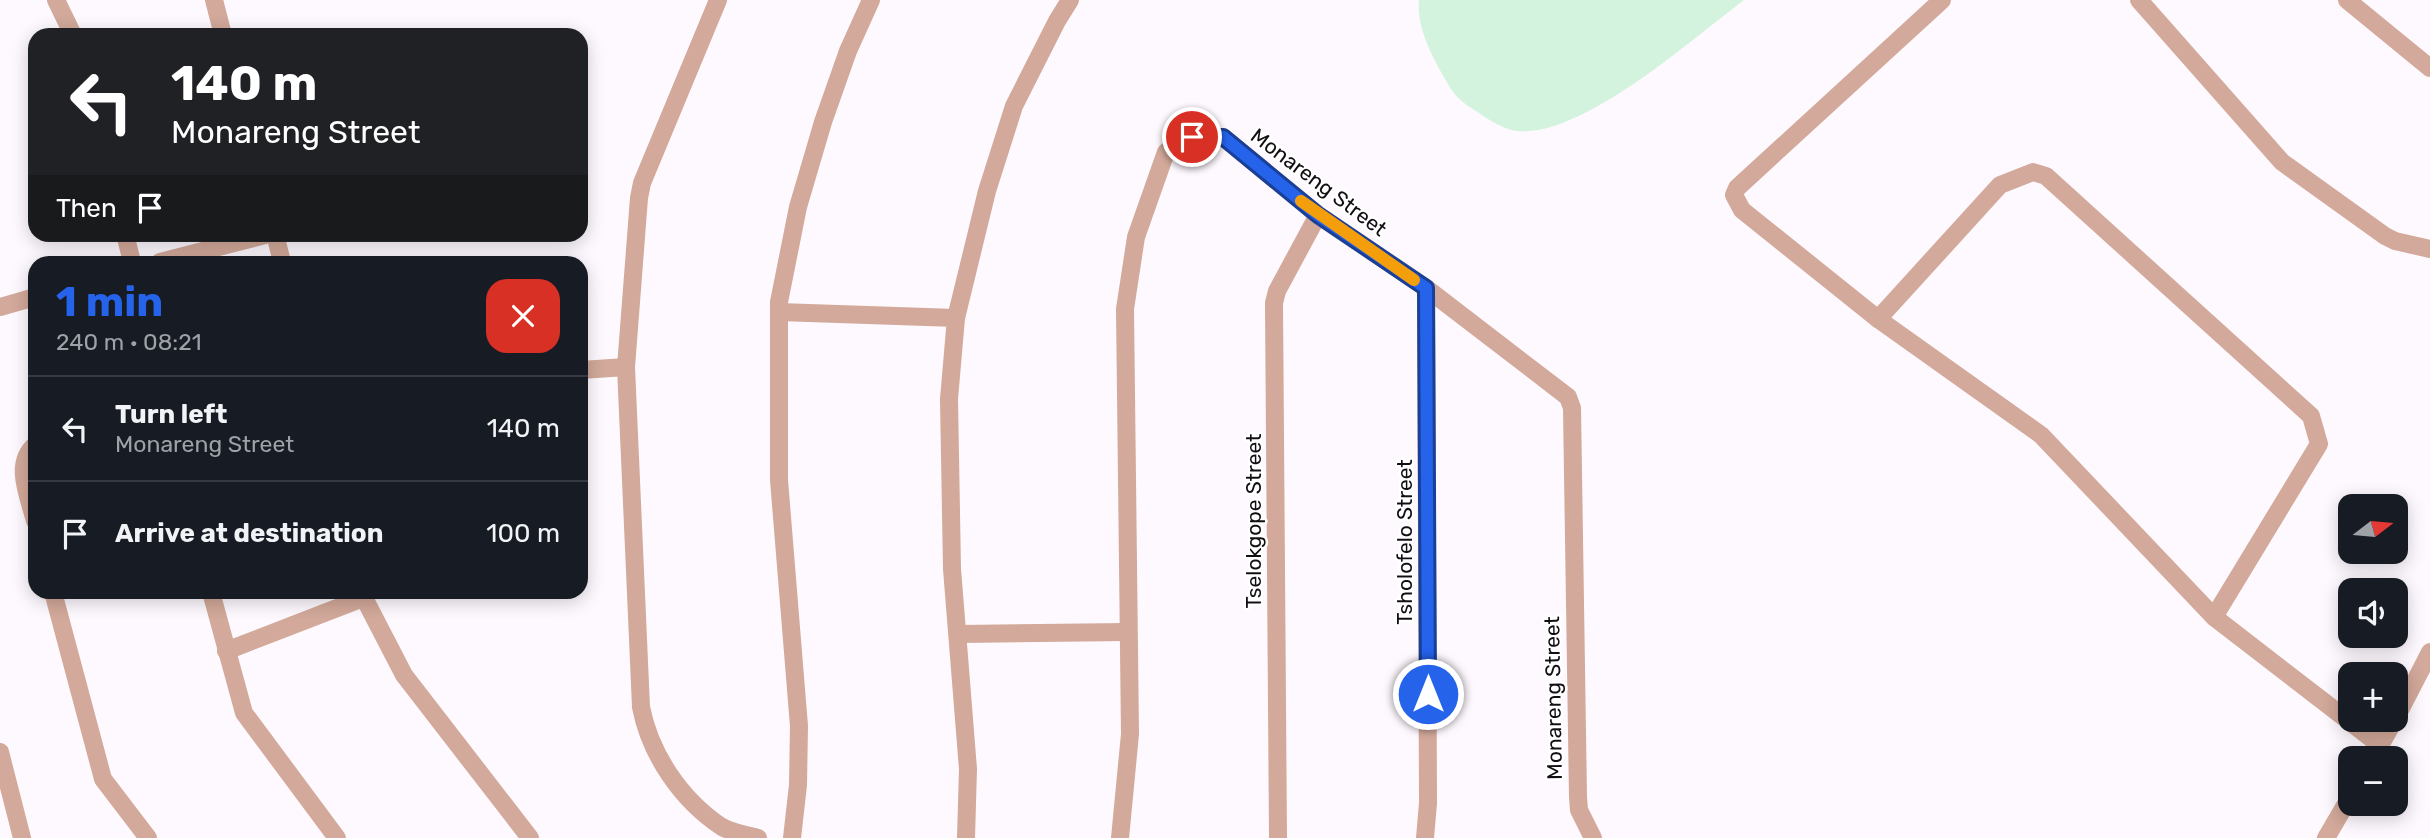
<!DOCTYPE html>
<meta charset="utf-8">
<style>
:root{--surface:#171b24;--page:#20242c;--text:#f1f3f6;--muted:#9ea1a6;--line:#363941;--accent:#2563eb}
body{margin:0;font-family:Rubik,sans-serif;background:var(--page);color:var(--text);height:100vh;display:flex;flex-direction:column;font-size:26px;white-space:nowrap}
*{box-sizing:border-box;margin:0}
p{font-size:23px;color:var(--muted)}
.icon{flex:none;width:38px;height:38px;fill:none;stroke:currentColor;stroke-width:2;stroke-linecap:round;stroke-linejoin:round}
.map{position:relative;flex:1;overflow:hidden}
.side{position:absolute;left:28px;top:256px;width:560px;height:343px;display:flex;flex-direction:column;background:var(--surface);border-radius:21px;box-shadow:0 4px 18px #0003}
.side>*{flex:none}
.guide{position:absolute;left:28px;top:28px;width:560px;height:214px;border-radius:21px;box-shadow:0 4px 18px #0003;background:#202124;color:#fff;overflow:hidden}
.needle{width:46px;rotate:74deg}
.buttons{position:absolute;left:2338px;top:494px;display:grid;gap:14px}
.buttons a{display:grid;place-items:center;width:70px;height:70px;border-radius:14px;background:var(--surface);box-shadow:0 4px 18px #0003;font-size:35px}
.pin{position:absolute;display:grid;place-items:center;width:60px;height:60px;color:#fff;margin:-30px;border:4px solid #fff;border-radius:50%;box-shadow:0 2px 7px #0007}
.me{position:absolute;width:77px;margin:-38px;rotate:0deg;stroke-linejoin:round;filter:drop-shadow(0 0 5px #0008)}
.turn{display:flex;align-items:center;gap:24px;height:147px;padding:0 28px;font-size:32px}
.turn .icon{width:91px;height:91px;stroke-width:2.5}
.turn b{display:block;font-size:49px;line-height:60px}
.then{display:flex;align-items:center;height:66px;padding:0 28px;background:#0003;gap:14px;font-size:26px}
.round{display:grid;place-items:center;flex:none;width:74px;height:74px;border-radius:21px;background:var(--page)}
.overview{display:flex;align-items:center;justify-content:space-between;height:119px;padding:0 28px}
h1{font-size:42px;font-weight:700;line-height:52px;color:var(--accent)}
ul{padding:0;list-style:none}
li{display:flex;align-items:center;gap:21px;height:105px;padding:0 28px;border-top:2px solid var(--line)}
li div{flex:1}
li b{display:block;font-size:26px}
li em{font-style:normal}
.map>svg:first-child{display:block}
</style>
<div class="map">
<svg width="2430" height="838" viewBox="0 0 2430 838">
<rect width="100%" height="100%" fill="#fef9fe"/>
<!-- green -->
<path fill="#d4f3df" d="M1419,0H1744C1692,39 1582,138 1517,131C1505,130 1489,120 1479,113C1468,106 1458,100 1451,89C1436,64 1416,30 1419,0Z"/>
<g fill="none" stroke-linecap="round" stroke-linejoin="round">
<!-- minor -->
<g stroke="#d2a99a" stroke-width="18">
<path d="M56,0L73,35"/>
<path d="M214,0L223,35"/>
<path d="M718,0L642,183L639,198L626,367L641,707C650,754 681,800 722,827C733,833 746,835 758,838"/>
<path d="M1942,0L1737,188L1734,195L1742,210L1878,319L2041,435L2214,617L2380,745"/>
<path d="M2139,0L2282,162L2385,236L2395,241L2430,249"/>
<path d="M2347,0L2430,68"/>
<path d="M125,234L132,262"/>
<path d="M275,234L282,262"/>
<path d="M160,262L269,234"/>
<path d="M0,307L35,297"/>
<path d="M779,312L956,318"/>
<path d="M1878,319L2000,185L2033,172L2046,176L2311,416L2319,444L2214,617"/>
<path d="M581,370L626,367"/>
<path d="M35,445C13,464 29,497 35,521"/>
<path d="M53,592L103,779L148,838"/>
<path d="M211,592L244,713L337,838"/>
<path d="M361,592L404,675L530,838"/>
<path d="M959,634L1128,632"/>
<path d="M226,651L363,598"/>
<path d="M2396,718L2430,652"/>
<path d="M0,752L22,838"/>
<path d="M2373,758L2395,719"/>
<path d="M792,838L798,785L799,726L779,480V302L798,207L823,122L848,51L871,0"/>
<path d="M966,838L968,769L952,569L949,399L956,318L987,191L1014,106L1057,21L1070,0"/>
<path d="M1120,838L1130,734L1125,309L1136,237L1166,152L1179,141L1192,137H1223L1318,215L1426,288L1568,397L1572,408L1578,797L1579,810L1593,838"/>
<path d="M1278,838L1274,303L1277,291L1318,215"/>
<path d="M1425,838L1428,803L1426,288"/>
<path d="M2326,838L2350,797"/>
</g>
</g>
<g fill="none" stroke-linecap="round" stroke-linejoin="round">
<defs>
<path id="route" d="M1192,137H1223L1318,215L1426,288L1428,694"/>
</defs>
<!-- route casing -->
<use href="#route" stroke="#184099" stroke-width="18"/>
<!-- route -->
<use href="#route" stroke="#2563eb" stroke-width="12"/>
<!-- slow -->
<path stroke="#f59e0b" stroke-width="12" d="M1301,201L1414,280"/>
</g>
<g text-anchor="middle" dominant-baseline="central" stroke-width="5" stroke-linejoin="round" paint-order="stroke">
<!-- street labels -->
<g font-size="21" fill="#120f13" stroke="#fff">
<text transform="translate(1319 182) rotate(37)">Monareng Street</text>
<text transform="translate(1253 521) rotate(-90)">Tselokgope Street</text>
<text transform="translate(1404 542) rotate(-90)">Tsholofelo Street</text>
<text transform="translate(1553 698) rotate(-91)">Monareng Street</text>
</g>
</g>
</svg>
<div class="buttons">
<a><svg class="needle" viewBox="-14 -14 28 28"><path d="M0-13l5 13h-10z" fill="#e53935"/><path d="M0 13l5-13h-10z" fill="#9ea1a6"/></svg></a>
<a><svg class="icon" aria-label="sound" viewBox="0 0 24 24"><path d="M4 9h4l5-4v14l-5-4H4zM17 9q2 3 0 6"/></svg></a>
<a>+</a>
<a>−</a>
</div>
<div class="pin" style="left:1192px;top:137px;background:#d93025"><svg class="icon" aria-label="arrive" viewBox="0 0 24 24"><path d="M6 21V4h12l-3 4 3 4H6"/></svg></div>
<svg class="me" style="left:1428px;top:694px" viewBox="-20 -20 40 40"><circle r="17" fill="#2563eb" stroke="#fff" stroke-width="3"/><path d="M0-11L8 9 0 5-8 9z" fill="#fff"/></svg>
<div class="guide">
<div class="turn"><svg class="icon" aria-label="left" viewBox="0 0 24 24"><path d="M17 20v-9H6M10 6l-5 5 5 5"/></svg><div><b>140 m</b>Monareng Street</div></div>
<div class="then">Then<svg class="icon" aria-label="arrive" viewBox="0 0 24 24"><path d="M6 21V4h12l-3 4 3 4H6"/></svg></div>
</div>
<section class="side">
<div class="overview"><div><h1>1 min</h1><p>240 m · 08:21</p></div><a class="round" style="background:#d93025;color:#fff"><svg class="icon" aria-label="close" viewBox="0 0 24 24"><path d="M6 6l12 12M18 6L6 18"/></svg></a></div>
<ul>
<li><svg class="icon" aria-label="left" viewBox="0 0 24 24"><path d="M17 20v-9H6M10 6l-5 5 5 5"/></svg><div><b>Turn left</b><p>Monareng Street</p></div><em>140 m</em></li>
<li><svg class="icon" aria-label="arrive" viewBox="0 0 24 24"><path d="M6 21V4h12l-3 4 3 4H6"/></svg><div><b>Arrive at destination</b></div><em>100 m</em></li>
</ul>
</section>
</div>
